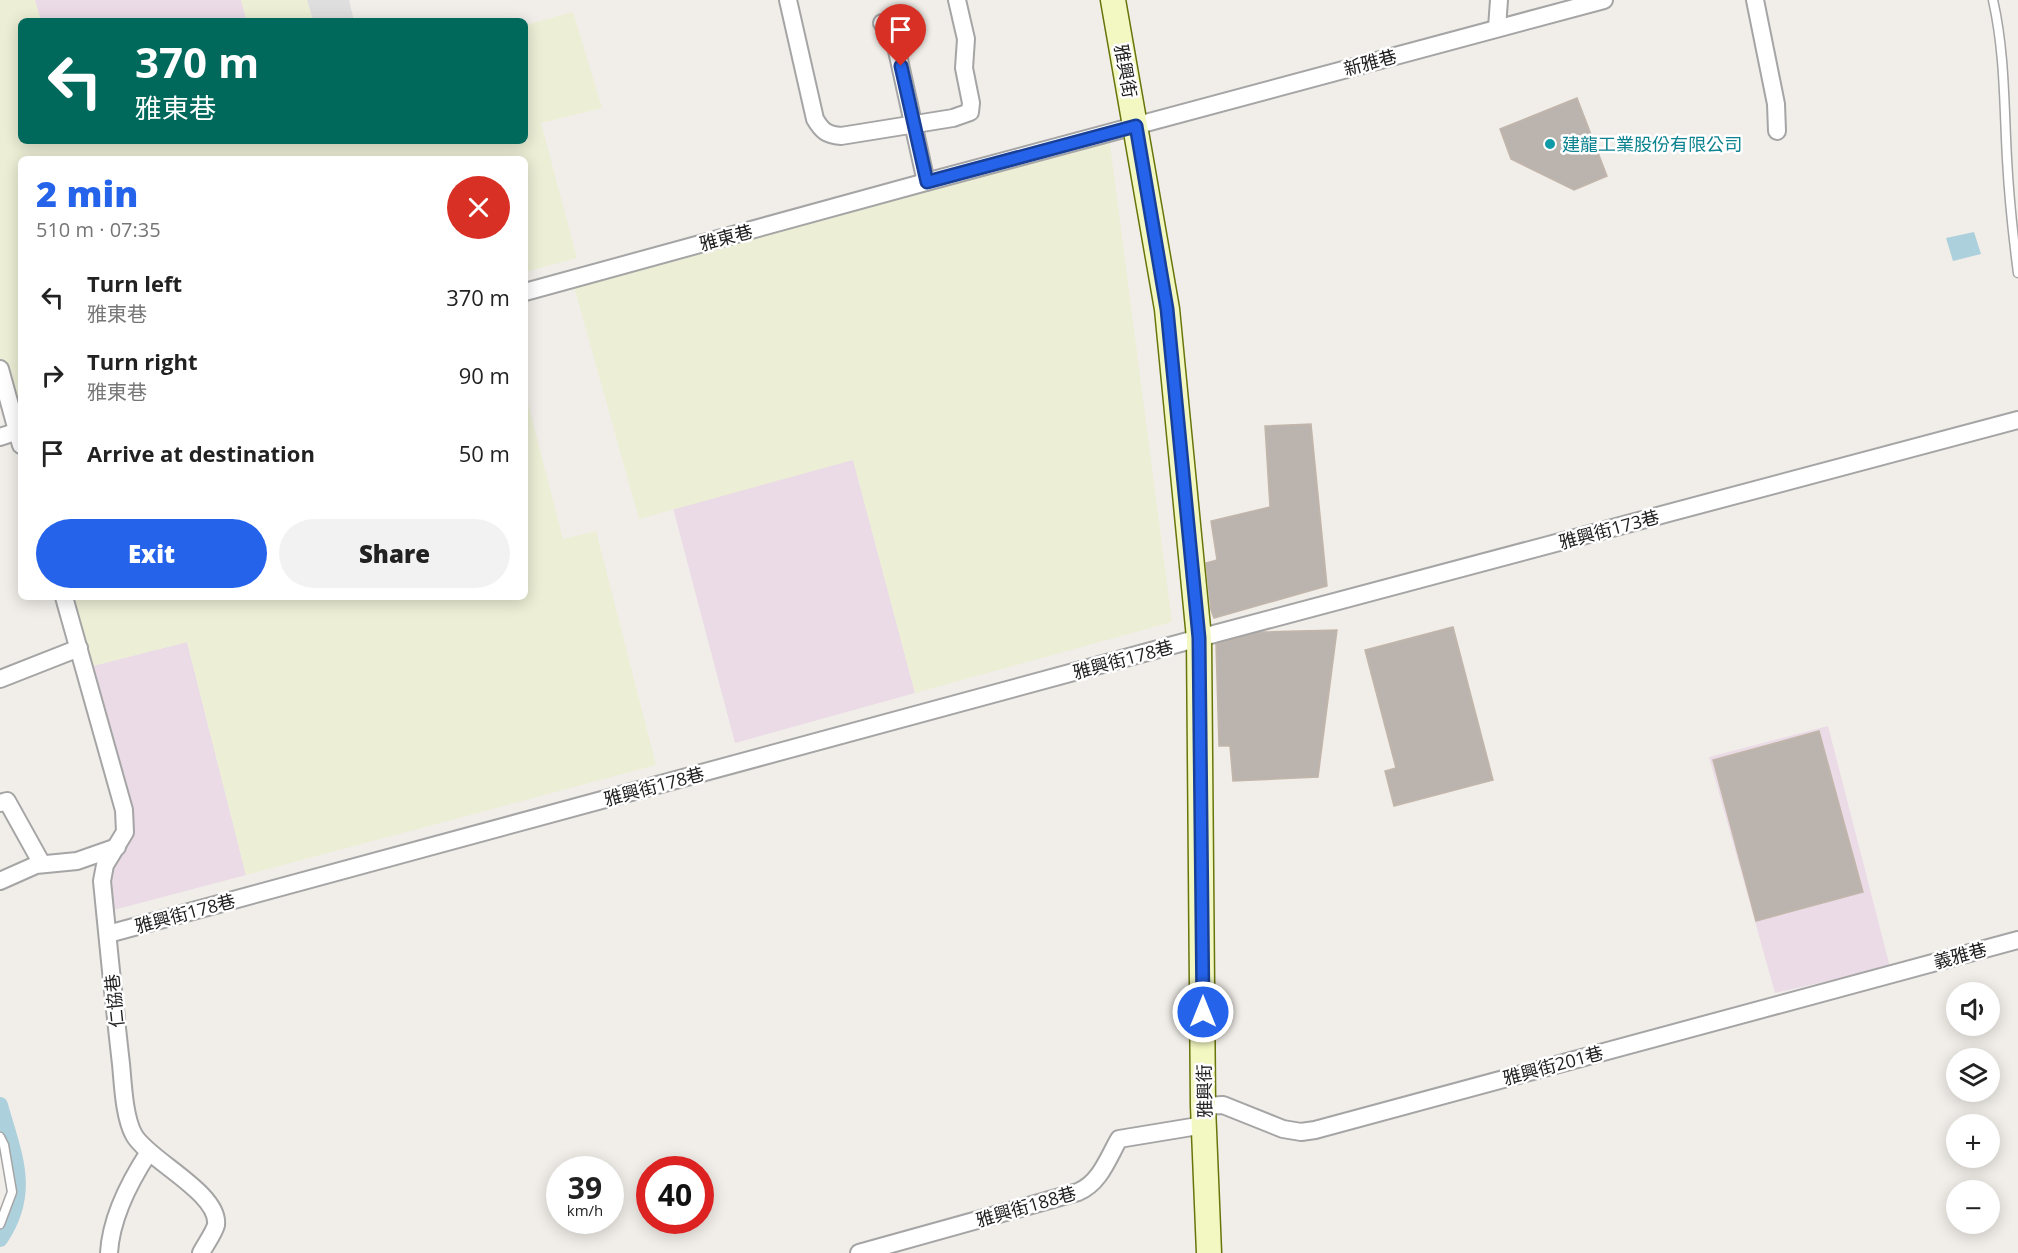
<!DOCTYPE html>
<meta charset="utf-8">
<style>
:root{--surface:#fff;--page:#f2f2f2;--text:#222;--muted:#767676;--accent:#2563eb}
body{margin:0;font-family:"Open Sans","Noto Sans TC",sans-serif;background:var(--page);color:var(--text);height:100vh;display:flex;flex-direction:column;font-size:22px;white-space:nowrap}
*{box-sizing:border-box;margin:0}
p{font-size:20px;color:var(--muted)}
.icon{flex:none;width:33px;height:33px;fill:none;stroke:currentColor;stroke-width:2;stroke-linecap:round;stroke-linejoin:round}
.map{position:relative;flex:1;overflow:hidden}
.sheet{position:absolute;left:18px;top:156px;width:510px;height:444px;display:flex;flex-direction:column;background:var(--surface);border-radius:9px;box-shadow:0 3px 15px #0003}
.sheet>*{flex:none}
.guide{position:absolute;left:18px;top:18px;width:510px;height:126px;border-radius:9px;box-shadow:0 3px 15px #0003;background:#00695c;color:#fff;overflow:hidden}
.controls{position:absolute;left:1946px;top:982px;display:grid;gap:12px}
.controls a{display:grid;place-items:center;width:54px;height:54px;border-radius:50%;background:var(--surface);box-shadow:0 3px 15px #0003;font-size:30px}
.speed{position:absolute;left:546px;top:1156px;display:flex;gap:12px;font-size:30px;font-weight:700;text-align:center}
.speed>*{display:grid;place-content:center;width:78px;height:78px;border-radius:50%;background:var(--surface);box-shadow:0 3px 15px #0003;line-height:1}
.speed small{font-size:15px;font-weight:400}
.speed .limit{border:9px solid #d22;background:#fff;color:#111}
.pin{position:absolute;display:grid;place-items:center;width:51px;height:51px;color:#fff;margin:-62px -26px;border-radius:50% 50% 50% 0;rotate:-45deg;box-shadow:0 0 6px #0007}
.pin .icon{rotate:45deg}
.me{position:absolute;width:66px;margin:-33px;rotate:0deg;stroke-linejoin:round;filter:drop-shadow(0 0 4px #0008)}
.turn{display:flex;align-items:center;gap:21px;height:126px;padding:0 18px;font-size:27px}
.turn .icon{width:78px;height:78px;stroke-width:2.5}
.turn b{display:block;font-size:42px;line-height:51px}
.round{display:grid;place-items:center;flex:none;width:63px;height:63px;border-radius:32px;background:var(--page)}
.overview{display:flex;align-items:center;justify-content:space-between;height:102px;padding:0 18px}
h1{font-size:36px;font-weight:800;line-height:45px;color:var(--accent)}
.cta{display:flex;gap:12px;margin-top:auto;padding:12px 18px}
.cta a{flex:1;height:69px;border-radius:36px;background:var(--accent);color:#fff;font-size:24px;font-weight:800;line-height:69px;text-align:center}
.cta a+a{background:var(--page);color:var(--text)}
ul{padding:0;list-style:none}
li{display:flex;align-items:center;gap:18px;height:78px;padding:0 18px}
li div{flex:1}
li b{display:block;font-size:22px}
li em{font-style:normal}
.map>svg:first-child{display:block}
</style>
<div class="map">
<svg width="2018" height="1253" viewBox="0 0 2018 1253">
<rect width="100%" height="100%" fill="#f1eee9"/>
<!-- residential -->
<path fill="#dfdede" d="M307,0H349L354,21H313Z"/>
<!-- industrial -->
<g fill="#eadbe6">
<path d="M35,0H241L247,21H41Z"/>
<path d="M853,459L915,693L735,743L673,508Z"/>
<path d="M187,642L246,875L106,912L114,844L122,819L81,669Z"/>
<path d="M1828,726L1890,967L1775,993L1709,757Z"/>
</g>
<!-- farmland -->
<g fill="#eceed5">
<path d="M0,0H35L41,21H21V141H525V25L573,12L602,108L541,123L577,258L525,272V159H21V403L10,399L0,362Z"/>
<path d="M241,0H307L313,21H247Z"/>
<path d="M1109,137L1172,622L915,693L853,460L639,519L573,283Z"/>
<path d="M525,392L563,539L596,531L656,765L246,875L187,642L81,669L62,597H525Z"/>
</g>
<!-- water -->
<path fill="#acd0dc" d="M1974,232L1981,254L1953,261L1946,238Z"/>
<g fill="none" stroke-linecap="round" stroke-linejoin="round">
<!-- canal -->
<path stroke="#acd0dc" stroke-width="16" d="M0,1105C14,1156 32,1191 0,1239"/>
</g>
<!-- building -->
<g fill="#bbb4ae" stroke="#c2b6ab" stroke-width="1.5">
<path d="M1577,98L1607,176L1574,190L1511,159L1500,129Z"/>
<path d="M1311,424L1327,586L1214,618L1211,610L1206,563L1217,560L1211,521L1270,507L1265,426Z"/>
<path d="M1453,627L1493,780L1394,806L1385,771L1396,768L1365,650Z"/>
<path d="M1337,630L1318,777L1233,781L1230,746H1219L1216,644L1261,632Z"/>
<path d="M1819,731L1863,892L1756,921L1713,760Z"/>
</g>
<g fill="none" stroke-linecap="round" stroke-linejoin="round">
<defs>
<g id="lane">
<path d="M1993,0C2005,53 2004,106 2007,159C2009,197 2013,235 2018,273"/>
<path d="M0,1137L4,1145L12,1192L0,1224"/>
</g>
<g id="street">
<path d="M788,0L815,119C822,131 827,135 841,136L953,118L970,112L971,103L964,68L966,39L957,0"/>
<path d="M1755,0L1776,104L1777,131"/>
<path d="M882,23L892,28L926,182"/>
<path d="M1497,28L1499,0"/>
<path d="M525,292L926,182L1604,0"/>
<path d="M0,369L21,445"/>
<path d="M0,437L21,430"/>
<path d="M64,597L124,810L125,832L105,865L102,881C108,942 114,1003 121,1064C123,1084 124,1117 134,1135C148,1160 220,1193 216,1225C214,1233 205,1245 201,1253"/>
<path d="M0,679L79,648"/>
<path d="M0,803L7,801L42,864"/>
<path d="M0,881L36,865L77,861L117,847"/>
<path d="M108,934L1199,638L2018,420"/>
<path d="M1203,1106L1223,1105L1283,1129L1301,1132L1315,1130L2018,940"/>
<path d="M109,1253C111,1218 130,1181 149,1152"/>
<path d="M859,1253L1078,1192C1100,1183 1108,1158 1119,1139L1204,1125"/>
</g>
<path id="secondary" d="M1113,0L1167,309L1199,638L1203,1106L1209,1253"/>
</defs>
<!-- lane casing -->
<use href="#lane" stroke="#a5a5a5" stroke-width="11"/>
<!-- street casing -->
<use href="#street" stroke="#a5a5a5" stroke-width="20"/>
<!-- secondary casing -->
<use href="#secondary" stroke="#67750b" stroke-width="27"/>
<!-- lane -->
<use href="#lane" stroke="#fff" stroke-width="8"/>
<!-- street -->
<use href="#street" stroke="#fff" stroke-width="16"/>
<!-- secondary -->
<use href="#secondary" stroke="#f3f7c1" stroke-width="24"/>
</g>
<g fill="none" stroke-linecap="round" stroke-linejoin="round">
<defs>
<path id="route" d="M901,66L927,182L1136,126L1167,309L1199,638L1203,1012"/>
</defs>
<!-- route casing -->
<use href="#route" stroke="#184099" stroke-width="15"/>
<!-- route -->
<use href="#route" stroke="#2563eb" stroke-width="10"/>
</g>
<!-- markers -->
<circle fill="#0f9aa8" stroke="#fff" stroke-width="2" cx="1550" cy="144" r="6"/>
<g text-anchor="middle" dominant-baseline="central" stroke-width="5" stroke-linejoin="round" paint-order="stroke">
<!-- street labels -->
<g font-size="18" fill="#212121" stroke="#fff">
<text transform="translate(1370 62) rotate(-15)">新雅巷</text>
<text transform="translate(1126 71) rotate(80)">雅興街</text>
<text transform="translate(726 237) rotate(-15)">雅東巷</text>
<text transform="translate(1609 529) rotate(-15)">雅興街173巷</text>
<text transform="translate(1123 659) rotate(-15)">雅興街178巷</text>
<text transform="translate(654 786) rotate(-15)">雅興街178巷</text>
<text transform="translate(185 913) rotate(-15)">雅興街178巷</text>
<text transform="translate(1960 955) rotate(-15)">義雅巷</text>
<text transform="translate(114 1001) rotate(-96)">仁協巷</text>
<text transform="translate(1553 1065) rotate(-15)">雅興街201巷</text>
<text transform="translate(1204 1091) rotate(-91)">雅興街</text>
<text transform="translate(1026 1206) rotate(-16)">雅興街188巷</text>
</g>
<!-- culture labels -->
<g font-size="18" fill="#0d838f" stroke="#fff" text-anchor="start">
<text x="1562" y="144">建龍工業股份有限公司</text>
</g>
</g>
</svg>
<div class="controls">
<a><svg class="icon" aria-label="sound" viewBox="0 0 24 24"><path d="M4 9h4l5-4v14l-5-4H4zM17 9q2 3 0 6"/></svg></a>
<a><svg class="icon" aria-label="layers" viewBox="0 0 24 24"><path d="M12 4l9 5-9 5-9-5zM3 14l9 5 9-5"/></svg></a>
<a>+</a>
<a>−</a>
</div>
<div class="speed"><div>39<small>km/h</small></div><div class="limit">40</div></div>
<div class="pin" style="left:901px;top:66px;background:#d93025"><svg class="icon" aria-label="arrive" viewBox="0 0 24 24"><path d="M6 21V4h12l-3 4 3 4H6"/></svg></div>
<svg class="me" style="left:1203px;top:1012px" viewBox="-20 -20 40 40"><circle r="17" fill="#2563eb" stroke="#fff" stroke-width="3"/><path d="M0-11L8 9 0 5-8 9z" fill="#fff"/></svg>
<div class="guide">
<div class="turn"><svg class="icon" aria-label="left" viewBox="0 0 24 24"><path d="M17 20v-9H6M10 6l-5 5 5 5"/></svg><div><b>370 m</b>雅東巷</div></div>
</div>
<section class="sheet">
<div class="overview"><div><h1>2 min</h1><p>510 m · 07:35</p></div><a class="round" style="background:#d93025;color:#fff"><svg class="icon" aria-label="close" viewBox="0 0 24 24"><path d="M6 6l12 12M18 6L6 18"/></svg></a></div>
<ul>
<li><svg class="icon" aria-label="left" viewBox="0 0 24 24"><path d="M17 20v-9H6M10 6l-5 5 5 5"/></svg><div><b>Turn left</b><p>雅東巷</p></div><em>370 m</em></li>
<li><svg class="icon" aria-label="right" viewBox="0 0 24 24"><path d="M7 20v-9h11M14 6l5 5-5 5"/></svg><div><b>Turn right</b><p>雅東巷</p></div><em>90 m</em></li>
<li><svg class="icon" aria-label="arrive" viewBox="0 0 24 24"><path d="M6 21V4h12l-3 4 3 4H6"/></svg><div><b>Arrive at destination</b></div><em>50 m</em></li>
</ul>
<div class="cta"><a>Exit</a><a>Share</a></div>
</section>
</div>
